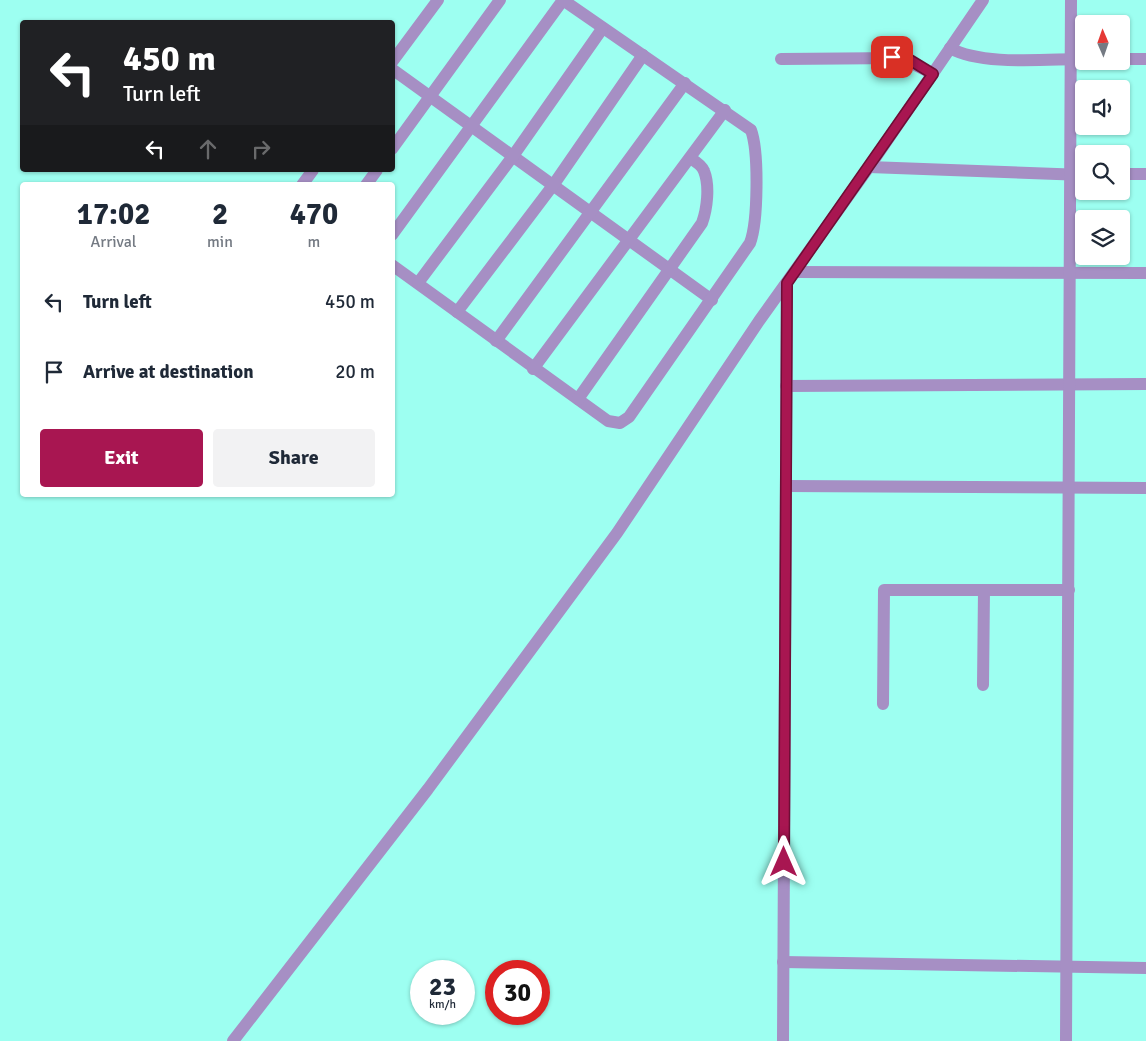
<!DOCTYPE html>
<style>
:root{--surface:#fff;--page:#f2f2f3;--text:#1f2937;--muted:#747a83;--accent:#a81651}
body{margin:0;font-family:Signika,sans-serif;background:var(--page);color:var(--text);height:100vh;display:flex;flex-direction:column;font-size:19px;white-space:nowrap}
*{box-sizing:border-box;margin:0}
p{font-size:16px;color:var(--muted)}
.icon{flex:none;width:28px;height:28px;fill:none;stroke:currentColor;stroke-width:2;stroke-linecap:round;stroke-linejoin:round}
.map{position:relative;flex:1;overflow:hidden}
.panel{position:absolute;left:20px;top:182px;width:375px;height:315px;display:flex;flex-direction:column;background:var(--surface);border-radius:5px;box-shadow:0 1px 4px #0004}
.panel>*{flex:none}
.top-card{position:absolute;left:20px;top:20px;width:375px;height:152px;border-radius:5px;box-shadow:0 1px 4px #0004;background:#202124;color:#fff;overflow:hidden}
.needle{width:32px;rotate:358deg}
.buttons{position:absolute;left:1075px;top:15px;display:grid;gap:10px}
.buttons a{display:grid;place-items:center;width:55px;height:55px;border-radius:5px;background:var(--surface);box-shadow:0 1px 4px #0004;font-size:25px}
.speed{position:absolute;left:410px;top:960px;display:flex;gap:10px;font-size:25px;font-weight:700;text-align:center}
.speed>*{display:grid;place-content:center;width:65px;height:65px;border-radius:50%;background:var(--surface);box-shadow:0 1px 4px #0004;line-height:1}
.speed small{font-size:12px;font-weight:400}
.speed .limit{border:8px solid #d22;background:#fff;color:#111}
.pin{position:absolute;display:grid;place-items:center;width:42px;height:42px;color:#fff;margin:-21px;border-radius:10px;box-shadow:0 2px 8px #0006}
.me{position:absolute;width:55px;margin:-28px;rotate:0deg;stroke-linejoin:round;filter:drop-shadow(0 0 4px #0008)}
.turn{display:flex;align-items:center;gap:18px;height:105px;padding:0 20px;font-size:22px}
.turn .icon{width:65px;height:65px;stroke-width:2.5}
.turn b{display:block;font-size:35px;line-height:42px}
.lanes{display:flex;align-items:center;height:48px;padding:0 20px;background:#0003;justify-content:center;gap:25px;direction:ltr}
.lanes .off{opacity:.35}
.eta{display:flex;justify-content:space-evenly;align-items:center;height:85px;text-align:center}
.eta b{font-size:30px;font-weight:700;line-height:35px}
.primary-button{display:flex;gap:10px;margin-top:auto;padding:10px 20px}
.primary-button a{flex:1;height:58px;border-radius:5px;background:var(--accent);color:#fff;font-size:20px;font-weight:700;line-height:58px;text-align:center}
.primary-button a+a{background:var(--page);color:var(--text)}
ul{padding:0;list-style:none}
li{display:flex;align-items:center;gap:15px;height:70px;padding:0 20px}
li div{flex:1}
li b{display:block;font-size:19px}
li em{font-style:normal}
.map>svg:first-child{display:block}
</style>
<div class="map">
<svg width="1146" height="1041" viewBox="0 0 1146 1041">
<rect width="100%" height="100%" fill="#9dfff1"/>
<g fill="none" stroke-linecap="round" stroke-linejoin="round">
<!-- minor -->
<g stroke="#a68fc4" stroke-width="12">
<path d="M950,48C982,66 1046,59 1084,59"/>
<path d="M781,59L901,58L933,74"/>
<path d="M1121,59H1146"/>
<path d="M392,62L438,0"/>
<path d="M392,69L712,300"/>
<path d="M392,149L500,0"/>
<path d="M869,167L1084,175"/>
<path d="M1121,174H1146"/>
<path d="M302,185L313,170"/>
<path d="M366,185L377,170"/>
<path d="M392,235L563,0"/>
<path d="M392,265L608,421L620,423L629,417L750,243C758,222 759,152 751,130L563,0"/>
<path d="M795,272L1146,273"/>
<path d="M418,283L513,156L602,29"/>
<path d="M457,312L554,184L643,55"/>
<path d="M496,341L685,83"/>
<path d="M533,369L725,110"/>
<path d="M786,386L1146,384"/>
<path d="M578,399L702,223C707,209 710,186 704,171C702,165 695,161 690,158"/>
<path d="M786,486L1146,488"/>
<path d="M983,685L984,590"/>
<path d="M883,704L884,590H1069"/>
<path d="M783,962L1146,968"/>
<path d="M233,1041L428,789L617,533L759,321L869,167L983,0"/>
<path d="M783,1041L787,283"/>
<path d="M1066,1041L1071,0"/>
</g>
</g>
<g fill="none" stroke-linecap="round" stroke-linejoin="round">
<defs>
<path id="route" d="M784,862L787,283L933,74L910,60L892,57"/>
</defs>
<!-- route casing -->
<use href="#route" stroke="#6d0e35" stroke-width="12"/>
<!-- route -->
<use href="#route" stroke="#a81651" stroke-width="9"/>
</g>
</svg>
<div class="buttons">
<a><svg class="needle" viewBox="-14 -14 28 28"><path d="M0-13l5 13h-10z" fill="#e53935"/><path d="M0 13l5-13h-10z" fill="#747a83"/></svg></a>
<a><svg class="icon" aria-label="sound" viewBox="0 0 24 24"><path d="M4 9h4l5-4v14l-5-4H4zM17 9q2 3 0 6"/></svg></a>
<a><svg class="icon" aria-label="search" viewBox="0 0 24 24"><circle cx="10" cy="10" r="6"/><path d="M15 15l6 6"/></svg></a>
<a><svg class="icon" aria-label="layers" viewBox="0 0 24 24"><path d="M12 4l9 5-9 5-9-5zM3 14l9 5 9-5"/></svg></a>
</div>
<div class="speed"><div>23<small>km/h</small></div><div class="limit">30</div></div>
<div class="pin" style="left:892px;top:57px;background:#d93025"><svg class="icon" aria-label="arrive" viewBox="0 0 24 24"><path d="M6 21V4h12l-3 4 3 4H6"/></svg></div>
<svg class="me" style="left:784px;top:862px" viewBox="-20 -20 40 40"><path d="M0-17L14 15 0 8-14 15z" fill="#a81651" stroke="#fff" stroke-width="4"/></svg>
<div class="top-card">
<div class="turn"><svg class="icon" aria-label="left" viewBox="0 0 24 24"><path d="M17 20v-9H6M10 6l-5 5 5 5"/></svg><div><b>450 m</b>Turn left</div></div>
<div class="lanes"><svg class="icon" aria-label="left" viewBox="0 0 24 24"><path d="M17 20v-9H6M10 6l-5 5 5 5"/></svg><svg class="icon off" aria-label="ahead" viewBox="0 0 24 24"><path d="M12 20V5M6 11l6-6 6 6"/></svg><svg class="icon off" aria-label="right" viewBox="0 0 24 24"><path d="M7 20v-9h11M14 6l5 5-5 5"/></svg></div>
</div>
<section class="panel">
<div class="eta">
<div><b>17:02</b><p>Arrival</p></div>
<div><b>2</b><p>min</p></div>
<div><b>470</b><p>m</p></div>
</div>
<ul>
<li><svg class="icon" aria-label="left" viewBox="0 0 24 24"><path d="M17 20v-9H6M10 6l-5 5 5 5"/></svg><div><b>Turn left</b></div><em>450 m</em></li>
<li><svg class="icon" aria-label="arrive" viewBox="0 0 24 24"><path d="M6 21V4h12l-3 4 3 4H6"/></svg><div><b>Arrive at destination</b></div><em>20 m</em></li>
</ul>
<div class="primary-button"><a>Exit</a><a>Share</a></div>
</section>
</div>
